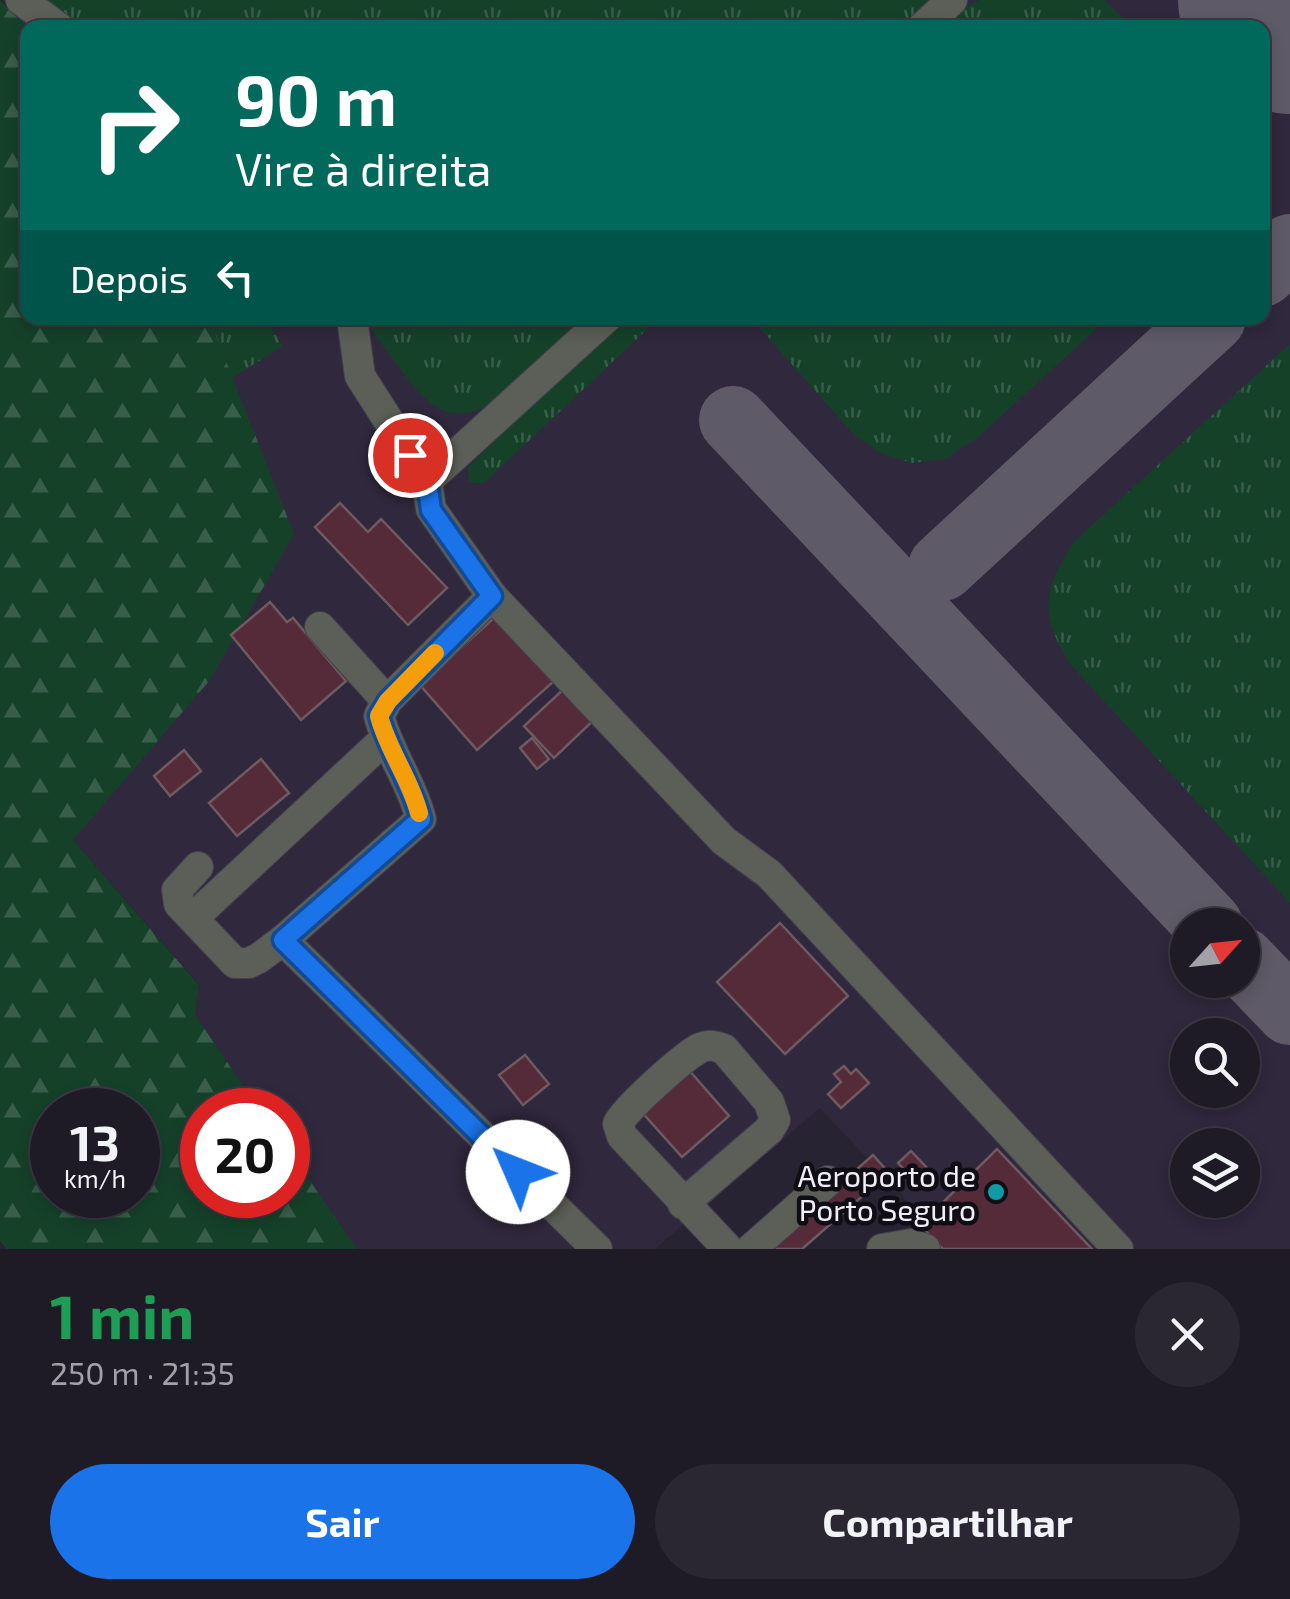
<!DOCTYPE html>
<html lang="pt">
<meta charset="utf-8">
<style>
:root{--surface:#1e1a26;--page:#2b2732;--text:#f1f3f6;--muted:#a1a1a7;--line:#3c3843;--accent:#1a73e8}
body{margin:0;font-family:"Exo 2",sans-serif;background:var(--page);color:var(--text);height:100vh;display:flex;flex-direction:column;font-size:38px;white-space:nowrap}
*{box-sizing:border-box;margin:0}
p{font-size:32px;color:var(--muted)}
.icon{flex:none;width:55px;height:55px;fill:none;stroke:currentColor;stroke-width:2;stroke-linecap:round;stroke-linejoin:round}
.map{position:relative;height:1249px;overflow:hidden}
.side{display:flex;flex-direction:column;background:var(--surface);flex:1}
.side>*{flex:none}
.guide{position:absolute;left:20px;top:20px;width:1250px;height:305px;border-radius:20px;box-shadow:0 5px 15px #0003,0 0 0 2px var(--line);background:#00695c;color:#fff;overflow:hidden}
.needle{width:65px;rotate:63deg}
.fabs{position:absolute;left:1170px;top:908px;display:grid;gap:20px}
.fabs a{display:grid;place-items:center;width:90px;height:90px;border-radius:50%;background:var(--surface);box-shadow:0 5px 15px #0003,0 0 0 2px var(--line);font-size:50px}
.speed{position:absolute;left:30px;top:1088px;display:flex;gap:20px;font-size:50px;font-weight:700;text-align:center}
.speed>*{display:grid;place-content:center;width:130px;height:130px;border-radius:50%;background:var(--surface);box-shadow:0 5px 15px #0003,0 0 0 2px var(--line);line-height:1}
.speed small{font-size:25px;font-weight:400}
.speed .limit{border:15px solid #d22;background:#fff;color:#111}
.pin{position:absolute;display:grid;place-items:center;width:85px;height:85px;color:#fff;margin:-42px;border:5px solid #fff;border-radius:50%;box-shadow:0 2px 10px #0007}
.me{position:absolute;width:110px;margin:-55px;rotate:314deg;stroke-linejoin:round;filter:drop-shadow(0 0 8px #0008)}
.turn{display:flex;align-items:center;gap:35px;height:210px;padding:0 50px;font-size:45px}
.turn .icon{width:130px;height:130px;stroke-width:2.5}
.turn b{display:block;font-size:70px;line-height:85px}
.then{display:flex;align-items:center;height:95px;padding:0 50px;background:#0003;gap:20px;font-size:38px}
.round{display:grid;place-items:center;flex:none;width:105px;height:105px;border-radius:52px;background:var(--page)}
.headline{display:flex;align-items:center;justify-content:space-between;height:170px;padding:0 50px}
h1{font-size:60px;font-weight:700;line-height:75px;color:#1e9e55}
.action{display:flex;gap:20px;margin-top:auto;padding:20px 50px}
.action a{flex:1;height:115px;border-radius:60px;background:var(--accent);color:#fff;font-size:40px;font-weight:700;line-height:115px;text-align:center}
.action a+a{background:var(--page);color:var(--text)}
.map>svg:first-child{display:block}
</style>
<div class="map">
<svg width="1290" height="1249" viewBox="0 0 1290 1249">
<defs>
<pattern id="grass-tufts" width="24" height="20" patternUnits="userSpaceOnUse" patternTransform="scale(2.5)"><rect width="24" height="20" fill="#154129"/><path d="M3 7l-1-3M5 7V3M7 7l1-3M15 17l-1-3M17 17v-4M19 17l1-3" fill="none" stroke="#385d49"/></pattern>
<pattern id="forest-firs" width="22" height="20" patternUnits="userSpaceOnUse" patternTransform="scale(2.5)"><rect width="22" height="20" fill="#154129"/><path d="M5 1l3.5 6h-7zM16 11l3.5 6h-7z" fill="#385d49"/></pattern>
</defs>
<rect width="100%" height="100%" fill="#282332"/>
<!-- built -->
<path fill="#30283d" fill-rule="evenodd" d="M3,0H1290V1249H943L920,1225L889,1173L873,1155L867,1158L820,1108L655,1249H357L288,1149V1110H260L194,1015L198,983L72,839L210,680L209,318H1262V28H27ZM1188,925H1242V980H1188ZM1188,1035H1242V1090H1188ZM1188,1145H1242V1200H1188Z"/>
<!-- grass -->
<g fill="url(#grass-tufts)">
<path d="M3,0H929L900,28H27Z"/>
<path d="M980,0H1105L1131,27L942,28L964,8Z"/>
<path d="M208,318H264L283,346L232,378Z"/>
<path d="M365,318H588L490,404C444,430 422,398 396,363C385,348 374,334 365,318Z"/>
<path d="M624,318H659L483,484L469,482L468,467Z"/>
<path d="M751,318H1108L977,438L945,459L912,463L881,453L854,435Z"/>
<path d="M1290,344V903L1070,664C1039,613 1042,590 1075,541Z"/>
</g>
<!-- forest -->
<path fill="url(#forest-firs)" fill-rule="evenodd" d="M0,0L27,28L28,318H209L294,534L210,680L73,840L198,984L195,1015L260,1110H202V1195H288V1149L357,1249H7L0,1241ZM52,1110H138V1195H52Z"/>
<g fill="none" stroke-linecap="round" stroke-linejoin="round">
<!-- taxiway -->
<g stroke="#5f5a68" stroke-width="68">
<path d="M1262,273L1290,248"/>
<path d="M733,420L1209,925"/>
<path d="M942,567L1212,318"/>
<path d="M1242,961L1290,1011"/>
</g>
<!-- runway -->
<path stroke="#5f5a68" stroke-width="172" d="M1264,0L1290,28"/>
</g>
<!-- building -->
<g fill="#552b3a" stroke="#6f5a60" stroke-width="2.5">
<path d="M340,503L368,532L381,519L447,588L408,625L315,527Z"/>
<path d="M270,602L287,622L293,618L346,681L301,720L231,635Z"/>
<path d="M496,616L554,681L477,750L420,685Z"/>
<path d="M569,684L599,715L554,758L524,726Z"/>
<path d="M532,738L549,759L537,769L520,748Z"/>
<path d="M184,750L201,771L170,796L154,776Z"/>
<path d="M261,759L289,793L237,836L209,803Z"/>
<path d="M780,923L848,996L785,1054L717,982Z"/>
<path d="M525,1055L549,1084L523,1105L499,1075Z"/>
<path d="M844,1066L851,1074L856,1069L869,1083L841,1108L828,1094L841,1082L834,1074Z"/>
<path d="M688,1069L729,1116L682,1157L640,1110Z"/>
<path d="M997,1149L1092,1249H943L920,1225Z"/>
<path d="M911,1151L927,1168L914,1180L898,1163Z"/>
<path d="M873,1155L889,1173L802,1249H766Z"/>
</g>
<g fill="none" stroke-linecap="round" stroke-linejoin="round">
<defs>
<g id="minor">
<path d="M21,0L59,28"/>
<path d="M922,28L952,0"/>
<path d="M352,318L360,376L427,481"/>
<path d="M492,596L724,841L769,874L1118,1249"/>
<path d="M320,627L387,701"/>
<path d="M198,867L177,890L179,904L235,963H249L259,958L283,940L421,819C411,781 389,753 379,716L387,701L492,596L431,509L427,481L606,318"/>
<path d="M193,918L385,739"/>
<path d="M283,940L597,1249"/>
<path d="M683,1204L769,1130L775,1120L769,1102L724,1049C715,1046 709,1044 700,1048C684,1056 625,1109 618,1124L622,1136L728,1249"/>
<path d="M751,1249L828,1181"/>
<path d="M882,1249L911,1244L925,1249"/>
</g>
</defs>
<!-- minor casing -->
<use href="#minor" stroke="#443f4e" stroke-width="32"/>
<!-- minor -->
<use href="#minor" stroke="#5c5f57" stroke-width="30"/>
</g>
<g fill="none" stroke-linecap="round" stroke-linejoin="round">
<defs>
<path id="route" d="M410,455L427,481L431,510L492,596L388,701L379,716C389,752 411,782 421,819L283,940L518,1172"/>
</defs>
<!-- route casing -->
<use href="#route" stroke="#114b97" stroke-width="25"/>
<!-- route -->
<use href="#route" stroke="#1a73e8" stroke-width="18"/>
<!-- slow -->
<path stroke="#f59e0b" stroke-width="18" d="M419,813C410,778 388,751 379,716L388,701L435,653"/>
</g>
<!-- markers -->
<circle fill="#0f9aa8" stroke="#100e15" stroke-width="4" cx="996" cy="1192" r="10"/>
<g text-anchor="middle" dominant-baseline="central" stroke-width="9" stroke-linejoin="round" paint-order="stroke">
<!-- poi labels -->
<g font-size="30" fill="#f1eef8" stroke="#100e15" text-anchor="end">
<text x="976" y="1175">Aeroporto de<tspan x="976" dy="34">Porto Seguro</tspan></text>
</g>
</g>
</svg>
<div class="fabs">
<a><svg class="needle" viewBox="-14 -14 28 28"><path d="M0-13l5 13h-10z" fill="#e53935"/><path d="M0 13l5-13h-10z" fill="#a1a1a7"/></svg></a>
<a><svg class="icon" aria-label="search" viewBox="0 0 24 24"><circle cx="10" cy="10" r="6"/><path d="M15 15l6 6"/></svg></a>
<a><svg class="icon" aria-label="layers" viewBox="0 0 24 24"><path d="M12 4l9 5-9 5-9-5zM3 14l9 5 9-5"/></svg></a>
</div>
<div class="speed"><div>13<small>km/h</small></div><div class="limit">20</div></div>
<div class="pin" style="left:410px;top:455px;background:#d93025"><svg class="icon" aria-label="arrive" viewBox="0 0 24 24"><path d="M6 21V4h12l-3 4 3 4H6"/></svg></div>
<svg class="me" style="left:518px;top:1172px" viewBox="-20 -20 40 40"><circle r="19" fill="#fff"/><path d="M0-13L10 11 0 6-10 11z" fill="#1a73e8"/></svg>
<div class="guide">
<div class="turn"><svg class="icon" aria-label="right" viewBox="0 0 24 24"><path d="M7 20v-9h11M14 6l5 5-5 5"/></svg><div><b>90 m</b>Vire à direita</div></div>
<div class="then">Depois<svg class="icon" aria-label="left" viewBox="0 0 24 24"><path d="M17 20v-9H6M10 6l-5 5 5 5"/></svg></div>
</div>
</div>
<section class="side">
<div class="headline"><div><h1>1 min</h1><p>250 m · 21:35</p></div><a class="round"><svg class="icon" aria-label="close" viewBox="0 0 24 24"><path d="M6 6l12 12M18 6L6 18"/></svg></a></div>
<div class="action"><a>Sair</a><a>Compartilhar</a></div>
</section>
